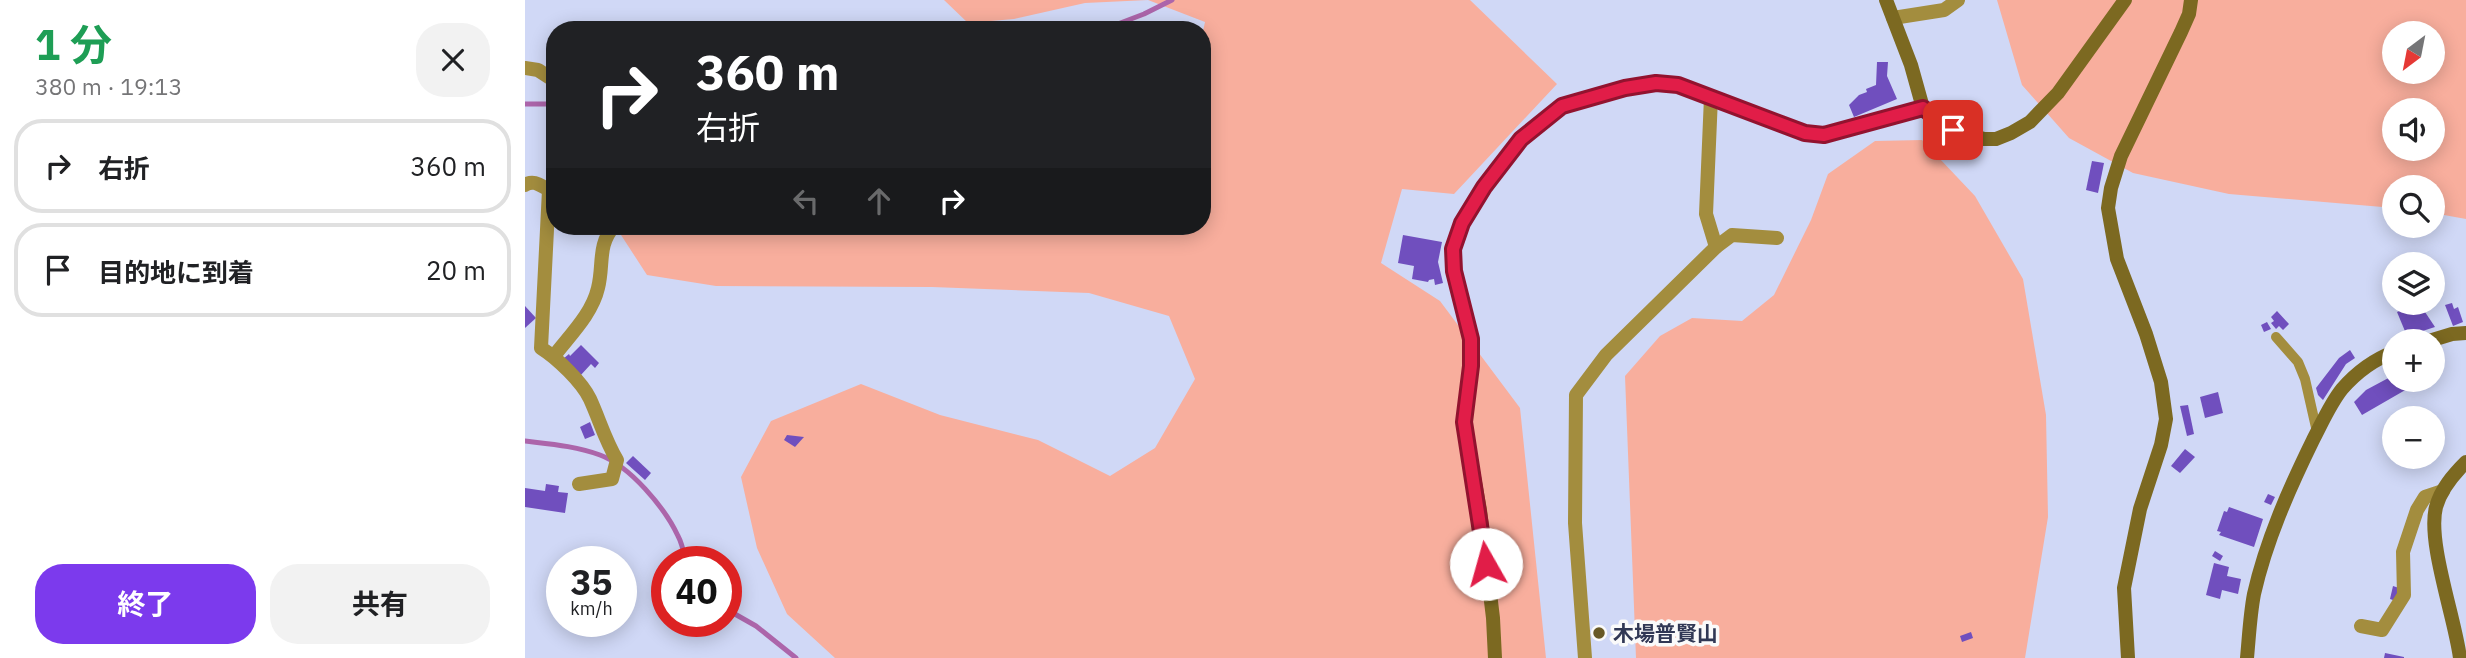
<!DOCTYPE html>
<html lang="ja">
<meta charset="utf-8">
<style>
:root{--surface:#fff;--page:#f2f2f2;--text:#202124;--muted:#757577;--line:#e0e0e0;--accent:#7c3aed}
body{margin:0;font-family:"IBM Plex Sans","Noto Sans JP",sans-serif;background:var(--page);color:var(--text);height:100vh;display:flex;flex-direction:column;font-size:26px;white-space:nowrap}
*{box-sizing:border-box;margin:0}
p{font-size:23px;color:var(--muted)}
.icon{flex:none;width:38px;height:38px;fill:none;stroke:currentColor;stroke-width:2;stroke-linecap:round;stroke-linejoin:round}
.map{position:relative;flex:1;overflow:hidden}
.side{display:flex;flex-direction:column;background:var(--surface);width:525px}
.side>*{flex:none}
.hud{position:absolute;left:21px;top:21px;width:665px;height:214px;border-radius:28px;box-shadow:0 4px 18px #0003;background:#202124;color:#fff;overflow:hidden}
.needle{width:46px;rotate:212deg}
.controls{position:absolute;left:1857px;top:21px;display:grid;gap:14px}
.controls a{display:grid;place-items:center;width:63px;height:63px;border-radius:50%;background:var(--surface);box-shadow:0 4px 18px #0003;font-size:35px}
.speed{position:absolute;left:21px;top:546px;display:flex;gap:14px;font-size:35px;font-weight:700;text-align:center}
.speed>*{display:grid;place-content:center;width:91px;height:91px;border-radius:50%;background:var(--surface);box-shadow:0 4px 18px #0003;line-height:1}
.speed small{font-size:18px;font-weight:400}
.speed .limit{border:10px solid #d22;background:#fff;color:#111}
.pin{position:absolute;display:grid;place-items:center;width:60px;height:60px;color:#fff;margin:-30px;border-radius:14px;box-shadow:0 4px 10px #0006}
.me{position:absolute;width:77px;margin:-38px;rotate:353deg;stroke-linejoin:round;filter:drop-shadow(0 0 5px #0008)}
.turn{display:flex;align-items:center;gap:24px;height:147px;padding:0 35px;font-size:32px}
.turn .icon{width:91px;height:91px;stroke-width:2.5}
.turn b{display:block;font-size:49px;line-height:60px}
.lanes{display:flex;align-items:center;height:66px;padding:0 35px;background:#0003;justify-content:center;gap:35px;direction:ltr}
.lanes .off{opacity:.35}
.round{display:grid;place-items:center;flex:none;width:74px;height:74px;border-radius:28px;background:var(--page)}
.head{display:flex;align-items:center;justify-content:space-between;height:119px;padding:0 35px}
h1{font-size:42px;font-weight:700;line-height:52px;color:#1e9e55}
.primary-button{display:flex;gap:14px;margin-top:auto;padding:14px 35px}
.primary-button a{flex:1;height:80px;border-radius:28px;background:var(--accent);color:#fff;font-size:28px;font-weight:700;line-height:80px;text-align:center}
.primary-button a+a{background:var(--page);color:var(--text)}
ul{padding:0;list-style:none}
li{display:flex;align-items:center;gap:21px;height:94px;margin:0 14px 10px;padding:0 21px;border:4px solid var(--line);border-radius:28px}
li div{flex:1}
li b{display:block;font-size:26px}
li em{font-style:normal}
main{display:flex;flex:1;min-height:0}
.map>svg:first-child{display:block}
</style>
<main>
<section class="side">
<div class="head"><div><h1>1 分</h1><p>380 m · 19:13</p></div><a class="round"><svg class="icon" aria-label="close" viewBox="0 0 24 24"><path d="M6 6l12 12M18 6L6 18"/></svg></a></div>
<ul>
<li><svg class="icon" aria-label="right" viewBox="0 0 24 24"><path d="M7 20v-9h11M14 6l5 5-5 5"/></svg><div><b>右折</b></div><em>360 m</em></li>
<li><svg class="icon" aria-label="arrive" viewBox="0 0 24 24"><path d="M6 21V4h12l-3 4 3 4H6"/></svg><div><b>目的地に到着</b></div><em>20 m</em></li>
</ul>
<div class="primary-button"><a>終了</a><a>共有</a></div>
</section>
<div class="map">
<svg width="1941" height="658" viewBox="0 0 1941 658">
<rect width="100%" height="100%" fill="#d0d8f6"/>
<!-- green -->
<g fill="#f8ae9d" fill-rule="evenodd">
<path d="M419,0H945L1032,84L929,194L877,189L856,263L915,301L995,408L1021,658H310L262,614L232,548L216,477L246,421L336,384L415,415L513,440L585,476L630,448L670,379L644,316L564,293L407,287L191,286L122,275L96,235L95,226H677V36L680,22L623,0L560,3L489,19L443,23Z"/>
<path d="M1472,0H1941V219L1908,213V187H1869V208L1704,194L1608,173L1544,138L1497,85ZM1869,33H1908V72H1869ZM1869,110H1908V149H1869Z"/>
<path d="M1397,140L1450,196L1498,279L1521,415L1523,517L1500,658H1111L1100,376L1135,336L1167,318L1217,321L1249,295L1286,220L1303,174L1350,141Z"/>
</g>
<g fill="none" stroke-linecap="round" stroke-linejoin="round">
<!-- stream -->
<g stroke="#ac65aa" stroke-width="5">
<path d="M577,30L619,14L647,0"/>
<path d="M0,104H30"/>
<path d="M0,441C25,444 51,446 75,455C105,466 140,508 153,536C157,543 159,553 161,562"/>
<path d="M201,609L231,626L271,658"/>
</g>
</g>
<!-- building -->
<g fill="#704fbe">
<path d="M1352,62H1363L1362,76L1372,99L1329,117L1324,105L1334,95L1342,92L1341,89L1351,85Z"/>
<path d="M1567,161L1579,163L1573,193L1561,190Z"/>
<path d="M878,235L917,242L913,262L918,283L910,285L909,279L904,280L903,282L887,279L889,266L873,263Z"/>
<path d="M1894,303L1910,327L1882,336L1872,312Z"/>
<path d="M1927,303L1929,309L1933,307L1938,322L1928,326L1920,305Z"/>
<path d="M0,306L11,318L0,328Z"/>
<path d="M1752,311L1764,324L1758,330L1754,326L1751,329L1746,323L1749,321L1746,317Z"/>
<path d="M1742,322L1746,329L1739,332L1736,325Z"/>
<path d="M56,345L74,363L70,368L66,364L55,376L38,359L44,354L45,356Z"/>
<path d="M1825,350L1830,358L1821,364L1798,400L1793,395L1791,388L1814,358Z"/>
<path d="M1869,375V380H1886L1889,385L1837,415L1829,402L1841,390Z"/>
<path d="M1693,392L1698,413L1680,418L1675,397Z"/>
<path d="M1663,405L1669,434L1662,436L1655,406Z"/>
<path d="M65,422L70,435L60,439L55,427Z"/>
<path d="M262,435L279,437L270,447L259,440Z"/>
<path d="M1660,449L1670,457L1655,473L1646,466Z"/>
<path d="M108,456L126,473L120,480L101,463Z"/>
<path d="M21,484L34,486L33,492L43,493L40,513L0,507V488L20,491Z"/>
<path d="M1743,494L1750,497L1746,505L1739,502Z"/>
<path d="M1704,507L1738,519L1729,547L1694,535L1696,532L1692,531L1699,511L1702,512Z"/>
<path d="M1690,551L1698,556L1695,561L1687,556Z"/>
<path d="M1689,563L1704,567L1702,576L1716,579L1713,594L1697,590L1695,599L1681,595Z"/>
<path d="M1868,586L1874,588L1871,601L1865,599Z"/>
<path d="M1446,632L1448,638L1437,642L1435,636Z"/>
<path d="M1860,653L1879,657V658H1859Z"/>
</g>
<g fill="none" stroke-linecap="round" stroke-linejoin="round">
<!-- lane -->
<path stroke="#a38d3e" stroke-width="10" d="M1751,337L1773,362L1780,379L1792,432"/>
<!-- street -->
<g stroke="#a38d3e" stroke-width="14">
<path d="M1368,18L1419,10L1433,0"/>
<path d="M0,68L13,70L30,81"/>
<path d="M0,185C9,179 16,186 24,190L16,348C32,358 57,382 65,399C75,421 80,440 92,460L87,479L54,484"/>
<path d="M1191,247L1207,235L1252,238"/>
<path d="M29,356C45,335 67,314 73,288C79,265 72,245 89,226"/>
<path d="M1836,626L1857,630L1879,595L1878,552L1892,510L1900,497L1918,491"/>
<path d="M1060,658L1050,523L1051,395L1081,355L1191,247L1181,214L1186,97"/>
</g>
<!-- secondary -->
<g stroke="#7c6921" stroke-width="14">
<path d="M1361,0L1386,65L1398,108L1428,130L1459,139H1471L1486,133L1505,122L1533,93L1600,0"/>
<path d="M1904,341L1927,334L1941,333"/>
<path d="M970,658L968,618L955,510L939,422L946,366V339L929,271L928,249L937,223L959,187L996,139L1037,105L1100,88L1131,83L1153,85L1280,133L1299,135L1398,108"/>
<path d="M1603,658L1599,588L1615,509L1636,445L1641,419L1636,382L1621,334L1592,259L1583,208L1586,188L1596,156L1656,32L1664,14L1666,0"/>
<path d="M1722,658C1724,637 1725,615 1729,594C1741,541 1764,489 1788,440C1797,423 1805,404 1817,389C1831,373 1850,359 1869,352"/>
<path d="M1935,658C1930,618 1902,542 1911,507C1916,489 1928,475 1941,462"/>
</g>
</g>
<g fill="none" stroke-linecap="round" stroke-linejoin="round">
<defs>
<path id="route" d="M961,564L939,422L946,366V339L929,271L928,249L937,223L959,187L996,139L1037,106L1100,88L1131,83L1153,85L1280,133L1299,135L1398,108L1428,130"/>
</defs>
<!-- route casing -->
<use href="#route" stroke="#92132f" stroke-width="18"/>
<!-- route -->
<use href="#route" stroke="#e11d48" stroke-width="12"/>
</g>
<!-- markers -->
<circle fill="#685926" stroke="#fafafa" stroke-width="2.5" cx="1074" cy="633" r="7"/>
<g text-anchor="middle" dominant-baseline="central" stroke-width="7" stroke-linejoin="round" paint-order="stroke">
<!-- poi labels -->
<g font-size="21" font-weight="bold" fill="#313855" stroke="#fafafa" text-anchor="start">
<text x="1088" y="633">木場普賢山</text>
</g>
</g>
</svg>
<div class="controls">
<a><svg class="needle" viewBox="-14 -14 28 28"><path d="M0-13l5 13h-10z" fill="#e53935"/><path d="M0 13l5-13h-10z" fill="#757577"/></svg></a>
<a><svg class="icon" aria-label="sound" viewBox="0 0 24 24"><path d="M4 9h4l5-4v14l-5-4H4zM17 9q2 3 0 6"/></svg></a>
<a><svg class="icon" aria-label="search" viewBox="0 0 24 24"><circle cx="10" cy="10" r="6"/><path d="M15 15l6 6"/></svg></a>
<a><svg class="icon" aria-label="layers" viewBox="0 0 24 24"><path d="M12 4l9 5-9 5-9-5zM3 14l9 5 9-5"/></svg></a>
<a>+</a>
<a>−</a>
</div>
<div class="speed"><div>35<small>km/h</small></div><div class="limit">40</div></div>
<div class="pin" style="left:1428px;top:130px;background:#d93025"><svg class="icon" aria-label="arrive" viewBox="0 0 24 24"><path d="M6 21V4h12l-3 4 3 4H6"/></svg></div>
<svg class="me" style="left:961px;top:564px" viewBox="-20 -20 40 40"><circle r="19" fill="#fff"/><path d="M0-13L10 11 0 6-10 11z" fill="#e11d48"/></svg>
<div class="hud">
<div class="turn"><svg class="icon" aria-label="right" viewBox="0 0 24 24"><path d="M7 20v-9h11M14 6l5 5-5 5"/></svg><div><b>360 m</b>右折</div></div>
<div class="lanes"><svg class="icon off" aria-label="left" viewBox="0 0 24 24"><path d="M17 20v-9H6M10 6l-5 5 5 5"/></svg><svg class="icon off" aria-label="ahead" viewBox="0 0 24 24"><path d="M12 20V5M6 11l6-6 6 6"/></svg><svg class="icon" aria-label="right" viewBox="0 0 24 24"><path d="M7 20v-9h11M14 6l5 5-5 5"/></svg></div>
</div>
</div>
</main>
